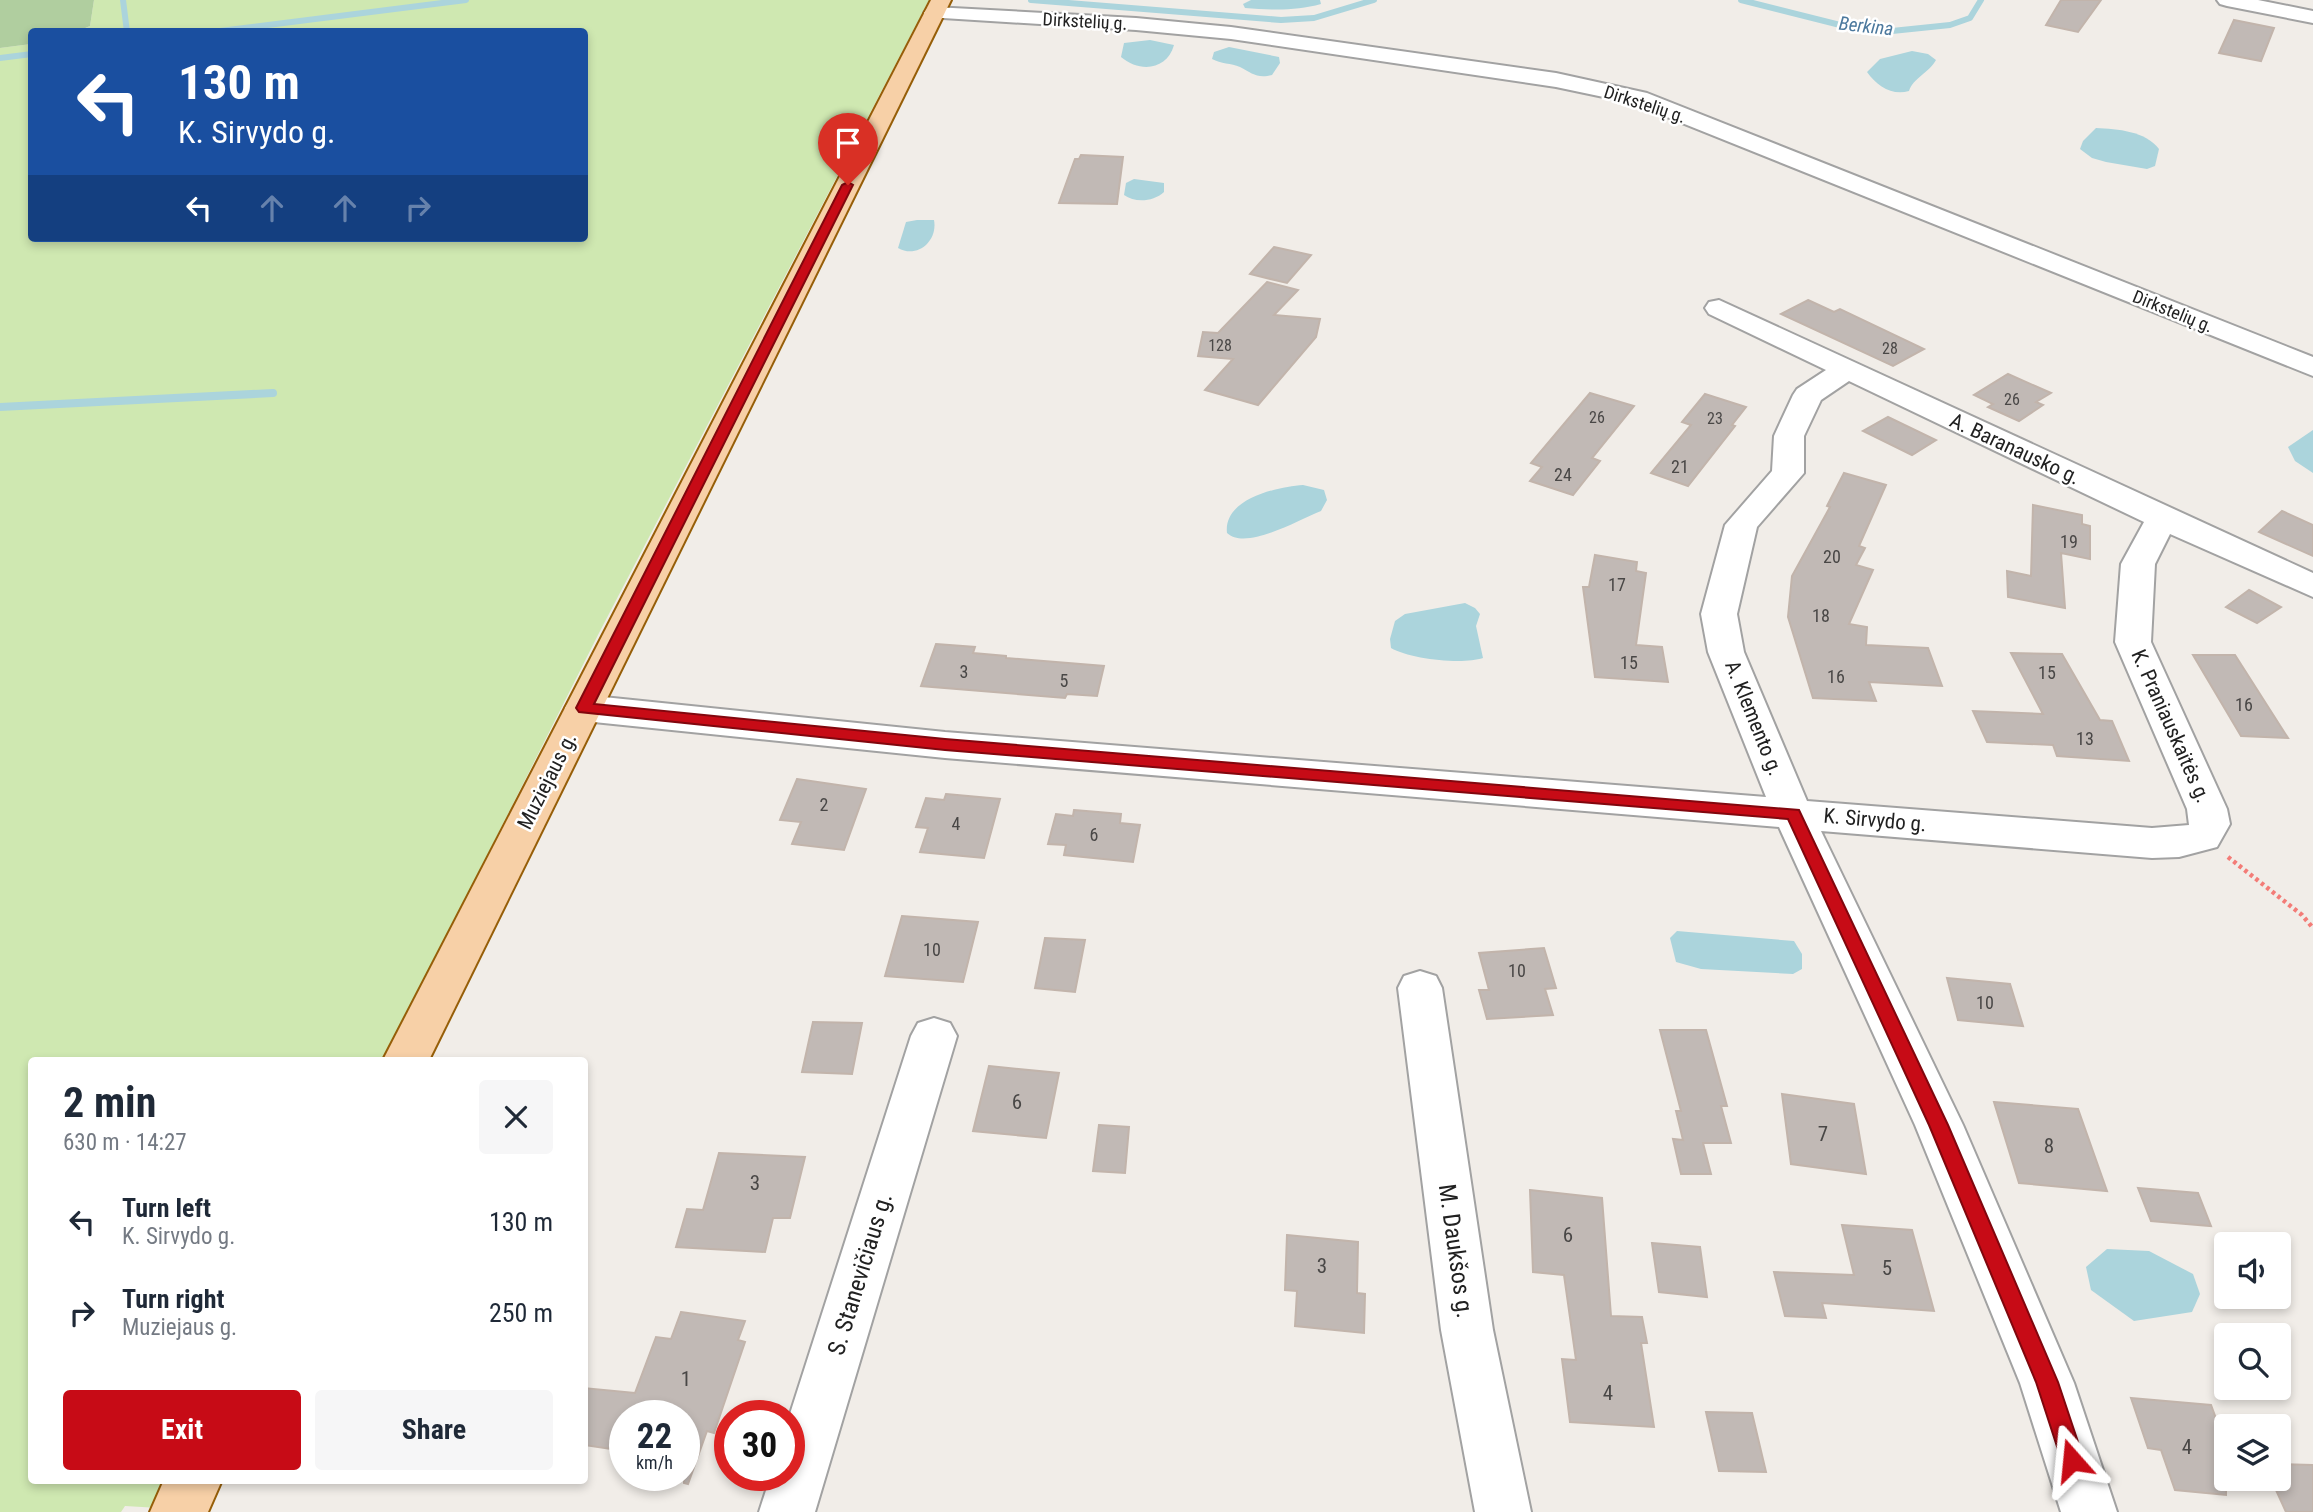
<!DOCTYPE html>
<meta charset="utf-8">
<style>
:root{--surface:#fff;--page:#f6f6f7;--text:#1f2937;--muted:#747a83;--accent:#c70b16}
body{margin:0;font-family:"Roboto Condensed",sans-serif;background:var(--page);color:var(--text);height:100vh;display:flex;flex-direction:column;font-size:26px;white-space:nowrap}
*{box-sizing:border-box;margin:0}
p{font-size:23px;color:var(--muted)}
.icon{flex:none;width:38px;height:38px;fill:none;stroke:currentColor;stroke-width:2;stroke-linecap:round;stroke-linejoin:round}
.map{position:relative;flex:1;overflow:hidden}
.drawer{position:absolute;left:28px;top:1057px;width:560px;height:427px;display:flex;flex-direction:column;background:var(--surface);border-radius:7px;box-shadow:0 4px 10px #0003}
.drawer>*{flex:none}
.banner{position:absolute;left:28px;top:28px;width:560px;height:214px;border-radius:7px;box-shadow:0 4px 10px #0003;background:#1a4fa0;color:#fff;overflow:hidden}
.tools{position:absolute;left:2214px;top:1232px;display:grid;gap:14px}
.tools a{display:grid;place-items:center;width:77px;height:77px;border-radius:7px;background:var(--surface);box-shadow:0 4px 10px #0003;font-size:35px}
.speed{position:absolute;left:609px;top:1400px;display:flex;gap:14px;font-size:35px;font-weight:700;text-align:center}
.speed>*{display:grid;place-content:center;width:91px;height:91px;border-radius:50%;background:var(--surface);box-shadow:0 4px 10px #0003;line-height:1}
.speed small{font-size:18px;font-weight:400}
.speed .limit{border:10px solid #d22;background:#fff;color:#111}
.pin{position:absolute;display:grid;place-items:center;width:60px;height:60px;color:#fff;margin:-72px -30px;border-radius:50% 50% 50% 0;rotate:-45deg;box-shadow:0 0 7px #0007}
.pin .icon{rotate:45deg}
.me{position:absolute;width:77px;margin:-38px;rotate:342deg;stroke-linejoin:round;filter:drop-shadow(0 0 5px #0008)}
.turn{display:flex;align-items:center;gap:24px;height:147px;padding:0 35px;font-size:32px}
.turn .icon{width:91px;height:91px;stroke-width:2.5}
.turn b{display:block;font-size:49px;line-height:60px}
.lanes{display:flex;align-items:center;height:66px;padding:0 35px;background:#0003;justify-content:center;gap:35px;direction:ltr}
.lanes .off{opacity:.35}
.round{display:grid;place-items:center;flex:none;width:74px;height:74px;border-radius:7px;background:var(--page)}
.summary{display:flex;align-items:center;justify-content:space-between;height:119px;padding:0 35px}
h1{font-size:42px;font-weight:700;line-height:52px}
.action{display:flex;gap:14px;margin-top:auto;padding:14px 35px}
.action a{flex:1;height:80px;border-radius:7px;background:var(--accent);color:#fff;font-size:28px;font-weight:700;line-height:80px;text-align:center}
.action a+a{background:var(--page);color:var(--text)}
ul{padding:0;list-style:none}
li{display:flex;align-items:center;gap:21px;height:91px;padding:0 35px}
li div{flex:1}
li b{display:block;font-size:26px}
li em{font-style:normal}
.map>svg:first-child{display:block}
</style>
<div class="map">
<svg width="2313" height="1512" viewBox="0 0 2313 1512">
<rect width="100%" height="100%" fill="#f1ede8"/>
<!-- grass -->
<path fill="#cfe8b1" d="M94,0H929L599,633L384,1060H32V1480L173,1481L159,1508L125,1506L121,1512H0V48L31,44L32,238H584V32L78,31L90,26Z"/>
<!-- forest -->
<path fill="#b0ce9f" d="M0,0H94L90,26L78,31L32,32L31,44L0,48Z"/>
<!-- water -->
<g fill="#abd4dc">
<path d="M1251,0H1320L1321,4C1296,11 1272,10 1245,8L1243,4Z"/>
<path d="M1150,40L1174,45C1167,70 1140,73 1121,57L1124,43Z"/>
<path d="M1229,47L1279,57L1280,63L1272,75C1257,79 1252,73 1240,67C1231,63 1221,64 1212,59L1214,52Z"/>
<path d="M1912,51L1928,54L1936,60C1929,73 1913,78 1909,91C1892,96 1877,86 1867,72L1880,59Z"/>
<path d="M2096,128C2118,129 2145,131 2159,149L2155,166L2147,169L2106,162L2092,158L2080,149L2083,141Z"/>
<path d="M1134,179L1164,183V192C1153,202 1135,203 1124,195L1126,183Z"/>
<path d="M917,220H934C938,241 917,259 898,248L906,222Z"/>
<path d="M2313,430V473L2295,461L2288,447Z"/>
<path d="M1303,485L1324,490L1327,500L1321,511C1298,520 1246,551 1227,533C1223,499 1276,487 1303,485Z"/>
<path d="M1465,603L1475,608L1480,614L1476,626L1483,658C1462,665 1410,659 1391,648L1390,639L1395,621L1405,614Z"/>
<path d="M1677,931L1794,941L1802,954V969L1793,974L1701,969L1676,962L1670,938Z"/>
<path d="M2107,1249L2149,1251L2193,1274L2200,1294L2192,1312L2134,1321L2091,1290L2086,1267Z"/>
</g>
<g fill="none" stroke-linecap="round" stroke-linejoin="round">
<!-- stream-far1 -->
<g stroke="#abd4dc" stroke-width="6">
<path d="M123,0L127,32"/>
<path d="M1031,0L1281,20L1314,18L1374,0"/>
<path d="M1741,0L1856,29L1892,31L1950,25L1970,18L1981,0"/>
<path d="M212,32L466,0"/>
<path d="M0,58L32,54"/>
</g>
<!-- stream -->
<path stroke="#abd4dc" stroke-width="8" d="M0,407L273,393"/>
</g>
<!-- building -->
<g fill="#c1b9b5" stroke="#c2b4ab" stroke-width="2">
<path d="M2061,0H2101L2078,32L2046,25Z"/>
<path d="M2234,20L2274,28L2261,61L2219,53Z"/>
<path d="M1081,155L1123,157L1117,204L1059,203L1075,159H1079Z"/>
<path d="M1274,247L1311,255L1287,283L1250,274Z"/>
<path d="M1267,282L1298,290L1274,315L1320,319L1316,337L1258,405L1205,390L1233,359L1198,356L1203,332L1218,333Z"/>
<path d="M1808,300L1834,312L1840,309L1924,349L1893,366L1781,314Z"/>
<path d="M2008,374L2051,393L2036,402L2043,405L2019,421L1988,407L1993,404L1974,395Z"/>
<path d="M1590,393L1634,406L1592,458L1600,461L1573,495L1530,481L1542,467L1531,463Z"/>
<path d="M1705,394L1746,407L1732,425L1735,426L1688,486L1651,473L1691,425L1682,422Z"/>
<path d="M1888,417L1936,440L1912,455L1863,431Z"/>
<path d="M1844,473L1886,485L1859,546L1865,548L1856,565L1873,570L1849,624L1867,627L1866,645L1928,648L1942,686L1869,682L1876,701L1813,698L1788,617L1792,576L1830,507L1827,506Z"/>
<path d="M2033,505L2082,515V524L2090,526V559L2061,553L2065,608L2008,597L2007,571L2031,576Z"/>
<path d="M2282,511L2313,525V556L2259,532Z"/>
<path d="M1595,555L1637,562L1636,571L1646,573L1636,645L1662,647L1668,682L1595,677L1583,587H1589Z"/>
<path d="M2249,590L2281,607L2257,623L2226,607Z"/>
<path d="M936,644L975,647L973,653L1006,656V658L1104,666L1097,696L1067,694L1065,698L921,686Z"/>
<path d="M2011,653L2062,654L2100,720L2112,721L2129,761L2057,756L2053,745L1987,742L1973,711L2043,714Z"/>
<path d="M2193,655H2235L2288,738L2241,736Z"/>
<path d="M797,779L866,789L844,850L792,844L801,822L780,820Z"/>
<path d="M946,794L1000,799L984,858L920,852L928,828L916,827L926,798L944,800Z"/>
<path d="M1074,810L1121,814L1120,823L1140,825L1133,862L1064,855L1066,845L1048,844L1056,814L1073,816Z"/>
<path d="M902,916L978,922L963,982L885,976Z"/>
<path d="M1045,938L1085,940L1075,992L1035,988Z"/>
<path d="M1544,948L1556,988L1545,989L1553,1015L1487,1019L1479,990H1489L1479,953Z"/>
<path d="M1947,978L2010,984L2023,1026L1958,1020Z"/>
<path d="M813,1022L862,1023L852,1074L802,1072Z"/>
<path d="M1660,1030H1706L1727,1106H1721L1731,1143H1703L1711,1174H1681L1673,1139L1683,1140L1676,1111H1681Z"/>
<path d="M989,1066L1059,1073L1046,1138L973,1131Z"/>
<path d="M1782,1094L1854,1104L1866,1174L1791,1164Z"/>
<path d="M1994,1102L2078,1109L2107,1191L2019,1183Z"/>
<path d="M1099,1125L1129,1127L1125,1173L1093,1171Z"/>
<path d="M719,1153L805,1157L790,1218H773L765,1252L676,1247L687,1209L703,1210Z"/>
<path d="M2138,1188L2198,1193L2211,1226L2151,1221Z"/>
<path d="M1530,1190L1602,1198L1611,1316L1642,1317L1647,1343H1641L1654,1427L1570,1422L1562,1359L1576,1360L1564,1275L1533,1272Z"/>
<path d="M1842,1225L1912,1230L1934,1311L1822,1303L1826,1318L1785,1316L1774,1272L1854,1275Z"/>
<path d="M1287,1235L1358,1242L1357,1293L1365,1294L1364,1333L1295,1326L1297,1291L1285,1290Z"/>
<path d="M1652,1243L1700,1247L1707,1297L1659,1292Z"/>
<path d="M681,1312L745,1321L738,1340L745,1342L714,1433L707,1431L688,1484L684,1483V1416H625V1451L584,1445V1388L635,1393L656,1337L671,1339Z"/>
<path d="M2131,1398L2211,1405L2226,1446V1495L2175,1490L2161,1450L2148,1448Z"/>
<path d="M1706,1412L1752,1413L1766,1472L1719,1471Z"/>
<path d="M2278,1464L2313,1465V1512H2286L2271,1479H2278Z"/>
</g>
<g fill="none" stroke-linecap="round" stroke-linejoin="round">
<defs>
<g id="minor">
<path d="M2217,0H2258L2313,11V23L2227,6L2220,4Z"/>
<path d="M934,7L1136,18L1231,27L1556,73L1647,93L2313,357V376L1632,103L1556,87L1231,39L1136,30L927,17L924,13L927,9Z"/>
<path d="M1719,300L2313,573V597L2170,534L2155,564L2151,642L2227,809L2230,824L2217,847L2179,857L2152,858L1821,831L1963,1125L2074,1383L2117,1512H2061L2020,1383L1915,1125L1779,827L945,758L584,721L571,717L565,708L571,699L584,695L945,732L1766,797L1708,652L1701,614L1725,525L1772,471L1774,436L1793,395L1797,389L1826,370L1709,314L1705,308L1709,302ZM1849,381L2144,522L2121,564L2115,642L2187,809L2189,825L2152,828L1807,801L1744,652L1737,614L1757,527L1804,473V436L1821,400Z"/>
<path d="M1420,971L1436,976L1442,988L1493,1330L1531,1512H1475L1441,1330L1398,988L1404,976Z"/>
<path d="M934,1018L950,1023L957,1036L815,1512H759L771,1475H789V1417L911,1036L918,1023Z"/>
</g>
<g id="major">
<path d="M931,0H951L429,1060H383Z"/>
<path d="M164,1480H222L208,1512H150Z"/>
</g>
</defs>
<!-- minor casing -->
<use href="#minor" stroke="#a2a2a2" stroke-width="4"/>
<!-- major casing -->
<use href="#major" stroke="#965e08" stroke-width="4"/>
<!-- path -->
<path stroke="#f37c77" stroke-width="4.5" stroke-dasharray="3.5 3.5" stroke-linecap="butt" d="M2228,857L2302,915L2313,928"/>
<!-- minor -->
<use href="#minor" fill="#fff" fill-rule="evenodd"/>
<!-- major -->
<use href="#major" fill="#f7d0a7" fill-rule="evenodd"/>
</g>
<!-- route -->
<path fill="#c70b16" stroke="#81070e" stroke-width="2" d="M848,182L853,185L594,704L945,739L1799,810L1948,1125L2058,1382L2084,1460L2080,1468L2072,1472L2064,1468L2036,1382L1929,1125L1788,819L945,750L579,712L576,708L842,185Z"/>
<g text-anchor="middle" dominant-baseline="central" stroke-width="5" stroke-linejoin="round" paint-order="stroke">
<!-- far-number labels -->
<g font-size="16" fill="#494746">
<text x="1220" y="345">128</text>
<text x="1890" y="348">28</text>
<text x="2012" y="399">26</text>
<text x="1597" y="417">26</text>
<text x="1715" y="418">23</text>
</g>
<!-- far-street labels -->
<g font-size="18" fill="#212121" stroke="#fff">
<text transform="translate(1085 21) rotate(3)">Dirkstelių g.</text>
<text transform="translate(1645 104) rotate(18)">Dirkstelių g.</text>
<text transform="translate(2173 311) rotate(22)">Dirkstelių g.</text>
</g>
<!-- number labels -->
<g font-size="18" fill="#494746">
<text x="1680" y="466">21</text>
<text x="1563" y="474">24</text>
<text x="2069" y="541">19</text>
<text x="1832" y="556">20</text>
<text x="1617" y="584">17</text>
<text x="1821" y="615">18</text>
<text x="1629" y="662">15</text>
<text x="964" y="671">3</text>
<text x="2047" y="672">15</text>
<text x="1836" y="676">16</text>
<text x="1064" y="680">5</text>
<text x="2244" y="704">16</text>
<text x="2085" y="738">13</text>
<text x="824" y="804">2</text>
<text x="956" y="823">4</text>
<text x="1094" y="834">6</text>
<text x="932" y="949">10</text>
<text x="1517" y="970">10</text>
<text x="1985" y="1002">10</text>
</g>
<!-- far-water labels -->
<g font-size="19" font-style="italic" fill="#4b789d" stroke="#fff">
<text transform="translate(1866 26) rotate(6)">Berkina</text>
</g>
<!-- street labels -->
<g font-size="21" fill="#212121" stroke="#fff">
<text transform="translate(2015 449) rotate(25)">A. Baranausko g.</text>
<text transform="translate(1754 718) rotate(68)">A. Klemento g.</text>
<text transform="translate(2171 726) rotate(66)">K. Praniauskaitės g.</text>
<text transform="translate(547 781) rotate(-63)">Muziejaus g.</text>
<text transform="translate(1875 820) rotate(5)">K. Sirvydo g.</text>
</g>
<!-- near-number labels -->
<g font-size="21" fill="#494746">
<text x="1017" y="1102">6</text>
<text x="1823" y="1134">7</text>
<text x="2049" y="1146">8</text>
<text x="755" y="1183">3</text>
<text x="1568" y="1235">6</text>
<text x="1322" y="1266">3</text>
<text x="1887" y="1268">5</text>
<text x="686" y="1379">1</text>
<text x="1608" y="1393">4</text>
<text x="2187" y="1447">4</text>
</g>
<!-- near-street labels -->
<g font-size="24" fill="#212121" stroke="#fff">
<text transform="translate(1456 1251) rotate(82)">M. Daukšos g.</text>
<text transform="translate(860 1274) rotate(-73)">S. Stanevičiaus g.</text>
</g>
</g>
</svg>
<div class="tools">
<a><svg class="icon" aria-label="sound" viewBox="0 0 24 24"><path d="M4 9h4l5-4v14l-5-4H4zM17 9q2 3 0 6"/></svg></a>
<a><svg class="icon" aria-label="search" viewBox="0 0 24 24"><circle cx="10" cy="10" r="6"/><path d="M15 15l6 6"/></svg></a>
<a><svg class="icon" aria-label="layers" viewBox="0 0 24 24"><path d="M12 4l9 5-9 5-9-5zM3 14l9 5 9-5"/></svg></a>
</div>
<div class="speed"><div>22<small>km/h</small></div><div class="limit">30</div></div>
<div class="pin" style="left:848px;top:185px;background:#d93025"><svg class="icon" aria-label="arrive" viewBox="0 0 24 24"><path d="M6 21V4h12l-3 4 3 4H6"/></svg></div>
<svg class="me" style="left:2072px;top:1460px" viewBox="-20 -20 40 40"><path d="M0-17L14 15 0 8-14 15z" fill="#c70b16" stroke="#fff" stroke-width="4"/></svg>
<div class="banner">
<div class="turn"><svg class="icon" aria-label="left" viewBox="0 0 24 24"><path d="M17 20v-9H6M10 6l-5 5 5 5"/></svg><div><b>130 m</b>K. Sirvydo g.</div></div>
<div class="lanes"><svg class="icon" aria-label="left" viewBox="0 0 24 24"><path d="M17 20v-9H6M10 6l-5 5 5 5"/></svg><svg class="icon off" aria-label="ahead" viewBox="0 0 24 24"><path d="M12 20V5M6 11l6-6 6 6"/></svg><svg class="icon off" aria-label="ahead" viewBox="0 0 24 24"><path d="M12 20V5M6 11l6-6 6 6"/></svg><svg class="icon off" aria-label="right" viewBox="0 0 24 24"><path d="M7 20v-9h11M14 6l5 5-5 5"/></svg></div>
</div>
<section class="drawer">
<div class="summary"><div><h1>2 min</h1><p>630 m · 14:27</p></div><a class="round"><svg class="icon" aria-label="close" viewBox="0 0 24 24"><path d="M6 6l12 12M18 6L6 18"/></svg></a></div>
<ul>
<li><svg class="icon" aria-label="left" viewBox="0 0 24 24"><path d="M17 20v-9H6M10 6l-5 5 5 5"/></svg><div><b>Turn left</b><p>K. Sirvydo g.</p></div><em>130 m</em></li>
<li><svg class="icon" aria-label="right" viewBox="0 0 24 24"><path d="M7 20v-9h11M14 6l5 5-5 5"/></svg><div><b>Turn right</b><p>Muziejaus g.</p></div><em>250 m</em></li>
</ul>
<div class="action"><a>Exit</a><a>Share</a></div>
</section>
</div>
